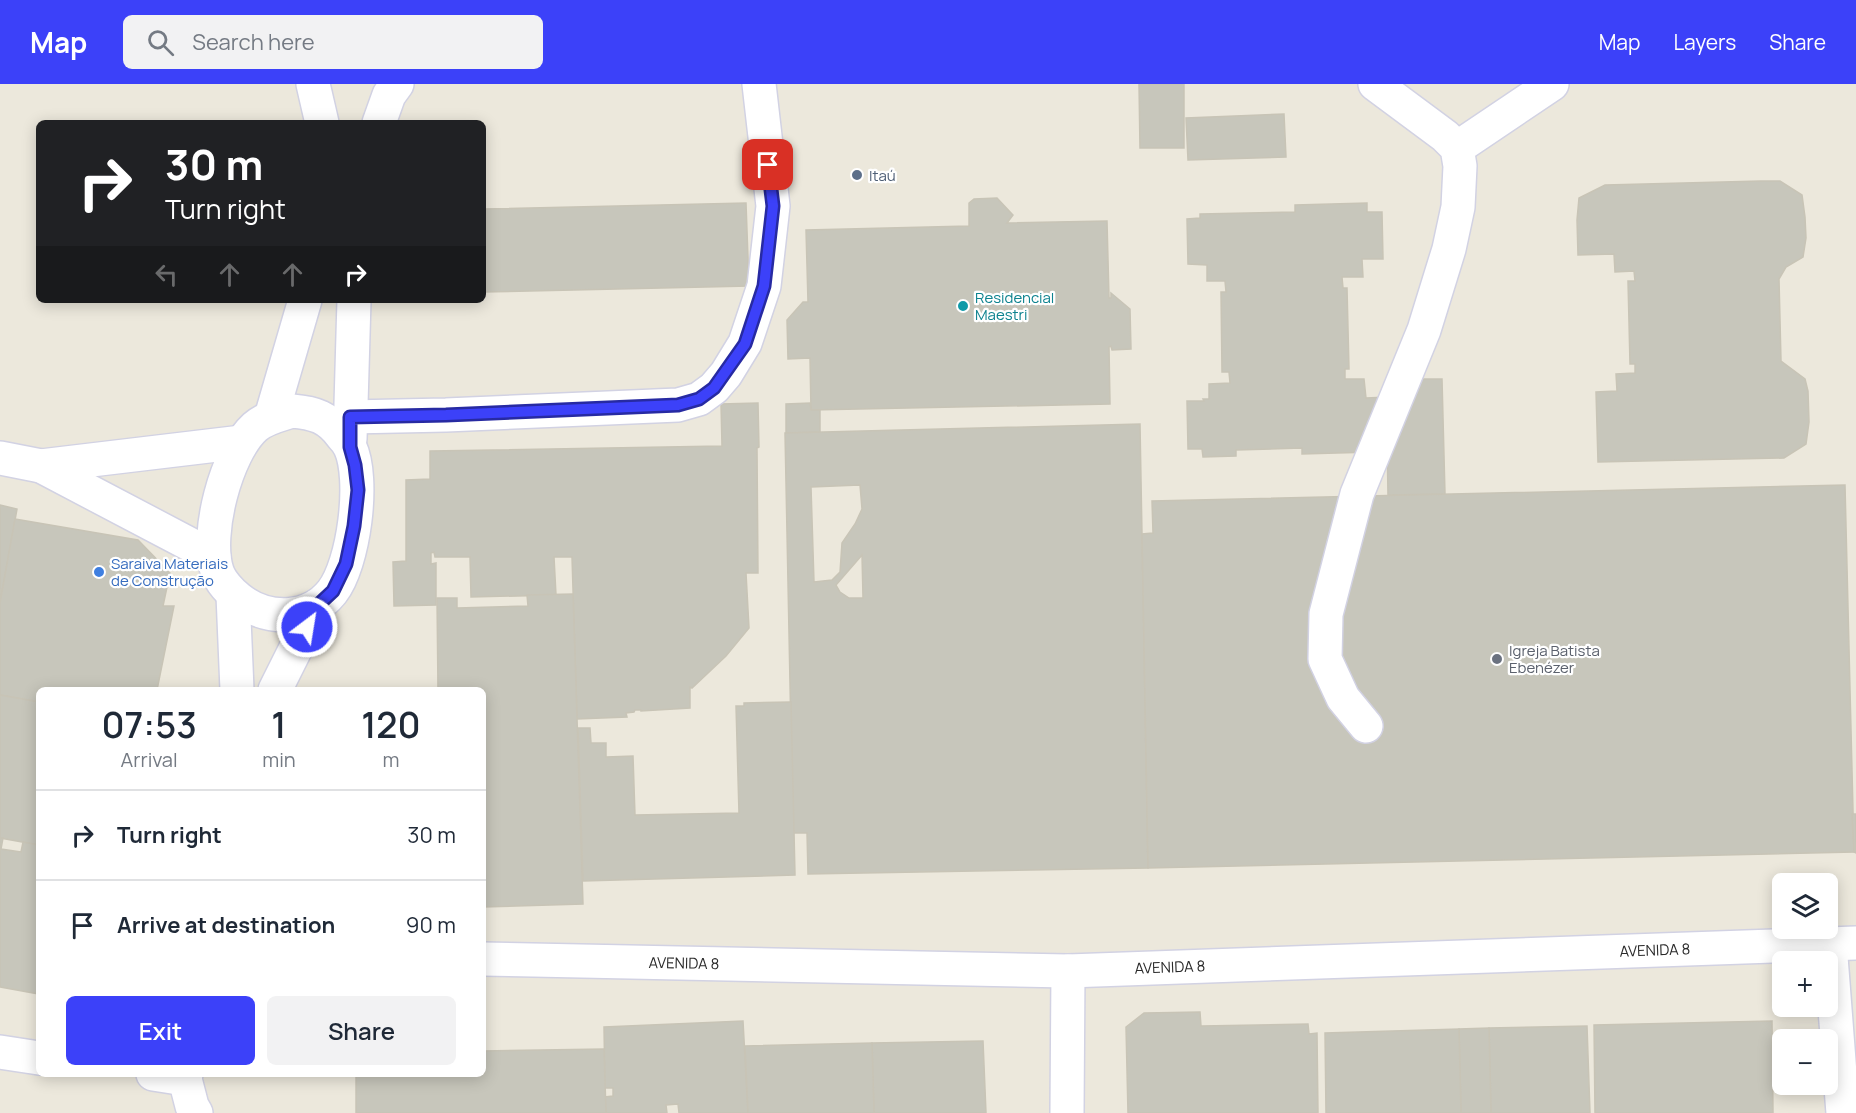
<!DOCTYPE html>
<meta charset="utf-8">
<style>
:root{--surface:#fff;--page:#f2f2f3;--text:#1f2937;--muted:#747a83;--line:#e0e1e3;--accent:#3c41f9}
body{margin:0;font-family:Manrope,sans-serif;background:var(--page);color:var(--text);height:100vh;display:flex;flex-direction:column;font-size:22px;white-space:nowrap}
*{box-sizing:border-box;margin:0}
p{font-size:20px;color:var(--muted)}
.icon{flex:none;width:33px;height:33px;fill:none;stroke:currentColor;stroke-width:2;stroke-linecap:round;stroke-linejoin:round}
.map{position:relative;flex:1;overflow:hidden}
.details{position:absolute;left:36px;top:603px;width:450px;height:390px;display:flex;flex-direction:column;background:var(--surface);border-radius:9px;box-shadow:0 3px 15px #0003}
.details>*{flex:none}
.top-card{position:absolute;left:36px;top:36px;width:450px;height:183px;border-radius:9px;box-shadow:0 3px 15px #0003;background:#202124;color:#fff;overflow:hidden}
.tools{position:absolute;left:1772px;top:789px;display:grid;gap:12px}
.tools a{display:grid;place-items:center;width:66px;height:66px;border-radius:9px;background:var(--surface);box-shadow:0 3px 15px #0003;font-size:30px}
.pin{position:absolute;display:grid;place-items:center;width:51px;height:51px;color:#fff;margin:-26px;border-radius:12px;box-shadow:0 3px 9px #0006}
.me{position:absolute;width:66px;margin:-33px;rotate:31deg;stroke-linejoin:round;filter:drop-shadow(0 0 4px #0008)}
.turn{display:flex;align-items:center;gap:21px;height:126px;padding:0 30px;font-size:27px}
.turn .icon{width:78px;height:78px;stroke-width:2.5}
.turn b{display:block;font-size:42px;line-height:51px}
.lanes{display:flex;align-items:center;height:57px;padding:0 30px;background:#0003;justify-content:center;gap:30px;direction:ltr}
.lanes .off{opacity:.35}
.eta{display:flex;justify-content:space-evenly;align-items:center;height:102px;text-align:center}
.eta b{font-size:36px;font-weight:600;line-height:42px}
.action{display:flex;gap:12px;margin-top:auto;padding:12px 30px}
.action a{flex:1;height:69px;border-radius:9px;background:var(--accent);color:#fff;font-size:24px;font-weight:600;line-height:69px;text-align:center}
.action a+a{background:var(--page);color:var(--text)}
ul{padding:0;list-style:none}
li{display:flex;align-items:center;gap:18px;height:90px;padding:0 30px;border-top:2px solid var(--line)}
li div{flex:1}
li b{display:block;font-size:22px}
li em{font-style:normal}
header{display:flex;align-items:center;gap:36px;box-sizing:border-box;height:84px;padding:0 30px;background:var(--accent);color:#fff}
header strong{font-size:28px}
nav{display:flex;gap:33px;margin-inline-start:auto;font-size:21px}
.search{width:420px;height:54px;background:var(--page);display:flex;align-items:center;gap:15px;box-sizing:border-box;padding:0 21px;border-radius:9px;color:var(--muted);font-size:22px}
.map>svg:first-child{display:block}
</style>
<header>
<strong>Map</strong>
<div class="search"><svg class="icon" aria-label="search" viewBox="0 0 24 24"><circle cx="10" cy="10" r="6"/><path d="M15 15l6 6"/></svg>Search here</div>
<nav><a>Map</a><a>Layers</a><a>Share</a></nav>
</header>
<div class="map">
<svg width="1856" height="1029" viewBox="0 0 1856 1029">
<rect width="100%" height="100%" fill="#ece8dc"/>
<!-- building -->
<g fill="#c7c6bb" stroke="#c8c4b6" stroke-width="1.5" fill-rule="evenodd">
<path d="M1139,0H1184V64H1140Z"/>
<path d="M1284,30L1286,73L1188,76L1186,34Z"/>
<path d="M1761,97H1780L1802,111L1805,133L1806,154L1803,173L1786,183L1779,195L1781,277L1805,295L1808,307L1809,338L1806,360L1784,374L1598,378L1596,308L1617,307L1616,290L1635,289V280H1630L1628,197H1635L1634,187L1615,188L1614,170L1578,171L1577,136L1579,114L1605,101Z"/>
<path d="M997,114L1013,131L1007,139L1107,137L1109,214H1111V209L1130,225L1131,265L1112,266L1111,262L1109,263L1110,320L811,326L810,274L788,275L787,236L803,218H808L806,146L969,142V119L974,115Z"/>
<path d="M746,119L749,202L483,208V125Z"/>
<path d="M1367,119V128H1382L1383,175H1362L1363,193H1342L1343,204H1347L1349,285H1345V295H1364L1366,314L1387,313L1373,368L1302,370V364L1236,366V372L1203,373L1202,365H1188L1187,317H1204L1203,315H1209V300L1230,299L1229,288H1222L1221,208H1226L1225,197H1207V181L1188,180L1187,135L1200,134V130L1295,128V121Z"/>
<path d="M1386,295H1442L1445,410L1388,411Z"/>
<path d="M758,319L759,363L757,364L758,489H746L749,544L726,572L692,604L690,603V624L641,627V626H635L634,628L626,629L627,633L577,635L572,473H554L556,511L471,513L470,473H435L434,468L431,469V480L436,479V521L394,522L393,478L406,477V396L430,395V367L722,362L721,320Z"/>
<path d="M810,319L811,326H820V348L786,349V320Z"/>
<path d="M1140,340L1148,784L808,790L807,749H793L785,349ZM860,401L862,425L855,440L842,459L840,488L832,496L814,498L811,403ZM862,471L863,514H849L840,508L836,501Z"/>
<path d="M1845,401L1854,768L1148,784L1142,450L1153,449L1152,417Z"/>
<path d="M0,421L17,425L0,519Z"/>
<path d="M15,435L138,456L170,489L163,522H174L157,606H39V618L0,611V519Z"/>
<path d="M573,510L583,820L483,823V606H438L437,514H457V524L528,522L527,511Z"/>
<path d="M0,611L39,618V761L0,754Z"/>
<path d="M791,618L795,791L583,797L578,644H590L591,659H606V673L633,672L635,731L739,729L736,622H744V619Z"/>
<path d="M1852,730H1856V769L1854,768Z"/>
<path d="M0,754H3L1,765L21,768L23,758L39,761V910L0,903Z"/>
<path d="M1200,928L1201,942L1308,940L1309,950L1317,949L1318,1029H1128L1126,943L1144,929Z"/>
<path d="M743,937L748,1029H679L678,1020L666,1021L667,1029H606L605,1013L613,1012V1004H605L604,943Z"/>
<path d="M1772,937L1773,1029H1595L1594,941Z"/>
<path d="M1587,942L1590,1029H1491L1489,944Z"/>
<path d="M1489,944L1491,1029H1461L1459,945Z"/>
<path d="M1459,945L1461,1029H1326L1325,949Z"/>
<path d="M983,957L986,1029H874L872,959Z"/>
<path d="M872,959L874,1029H748L745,962Z"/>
<path d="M604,965L606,1029H356V990H483V967Z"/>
</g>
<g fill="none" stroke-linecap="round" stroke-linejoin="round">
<defs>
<g id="minor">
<path d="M313,0L322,39"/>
<path d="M379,39L389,11L397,0"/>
<path d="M1457,64L1552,0"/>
<path d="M292,327C315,329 328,333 342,352C345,355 348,359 350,363C365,395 354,480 332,508C309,537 267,537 239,515C231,509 220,497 217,487C205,451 226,369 255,343C265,334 280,331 292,327Z"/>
<path d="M271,333L305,216"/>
<path d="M350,333L446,331L678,321L699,315L714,304L726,290L745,259L764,202L773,122L759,0"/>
<path d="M350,355L354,216"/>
<path d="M0,374L41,382L214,473"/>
<path d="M41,382L242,358"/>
<path d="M233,511L237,606"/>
<path d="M275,606L317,522"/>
<path d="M1366,642L1343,614L1325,575L1326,530L1357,410L1424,246L1449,165L1458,123L1460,82L1457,64L1445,52L1375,0"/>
<path d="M1830,860L1843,1029"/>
<path d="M483,875L1068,887L1856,859"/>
<path d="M0,968L39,974"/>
<path d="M153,990L185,995"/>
<path d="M186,990L185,995L192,1022L196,1029"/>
<path d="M1067,1029L1068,887"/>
</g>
</defs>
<!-- minor casing -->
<use href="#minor" stroke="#d2d2e3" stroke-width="36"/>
<!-- minor -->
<use href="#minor" stroke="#fff" stroke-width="33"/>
</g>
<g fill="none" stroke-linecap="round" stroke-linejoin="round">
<defs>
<path id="route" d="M307,543L317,522L333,507L346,480L354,442L358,406L355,381L350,363V333L446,331L678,321L699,315L714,304L745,260L764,202L773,122L768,81"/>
</defs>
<!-- route casing -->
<use href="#route" stroke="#272aa2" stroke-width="15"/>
<!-- route -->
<use href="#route" stroke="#3c41f9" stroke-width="10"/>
</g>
<!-- markers -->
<circle fill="#5c6f8a" stroke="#fff" stroke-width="2" cx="857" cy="91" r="6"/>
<circle fill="#0f9aa8" stroke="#fff" stroke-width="2" cx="963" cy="222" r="6"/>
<circle fill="#3f7fe0" stroke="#fff" stroke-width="2" cx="99" cy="488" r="6"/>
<circle fill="#6b7280" stroke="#fff" stroke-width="2" cx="1497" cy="575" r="6"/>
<g text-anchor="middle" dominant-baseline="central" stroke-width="4.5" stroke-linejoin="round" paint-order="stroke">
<!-- service labels -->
<g font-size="15" fill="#4e5e75" stroke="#fff" text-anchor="start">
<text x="869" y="91">Itaú</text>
</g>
<!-- culture labels -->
<g font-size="15" fill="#0d838f" stroke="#fff" text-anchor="start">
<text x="975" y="213">Residencial<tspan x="975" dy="17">Maestri</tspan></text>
</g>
<!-- shop labels -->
<g font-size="15" fill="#366cbe" stroke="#fff" text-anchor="start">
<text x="111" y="479">Saraiva Materiais<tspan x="111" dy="17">de Construção</tspan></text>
</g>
<!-- worship labels -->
<g font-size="15" fill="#5b616d" stroke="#fff" text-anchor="start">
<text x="1509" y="566">Igreja Batista<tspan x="1509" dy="17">Ebenézer</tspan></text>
</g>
<!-- street labels -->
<g font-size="15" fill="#2a2a2a" stroke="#fff">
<text transform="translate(1655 866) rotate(-2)">AVENIDA 8</text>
<text transform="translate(684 879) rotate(1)">AVENIDA 8</text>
<text transform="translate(1170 883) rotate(-2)">AVENIDA 8</text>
</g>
</g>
</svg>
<div class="tools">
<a><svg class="icon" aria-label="layers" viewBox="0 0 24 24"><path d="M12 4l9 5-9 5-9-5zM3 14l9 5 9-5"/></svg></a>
<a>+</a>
<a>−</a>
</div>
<div class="pin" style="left:768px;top:81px;background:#d93025"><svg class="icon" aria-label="arrive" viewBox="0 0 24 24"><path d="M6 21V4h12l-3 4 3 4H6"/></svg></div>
<svg class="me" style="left:307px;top:543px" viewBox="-20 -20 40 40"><circle r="17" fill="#3c41f9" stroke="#fff" stroke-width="3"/><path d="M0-11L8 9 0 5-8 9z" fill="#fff"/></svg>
<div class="top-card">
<div class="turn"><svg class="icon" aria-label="right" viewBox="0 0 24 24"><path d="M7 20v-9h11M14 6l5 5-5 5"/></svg><div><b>30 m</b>Turn right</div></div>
<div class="lanes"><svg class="icon off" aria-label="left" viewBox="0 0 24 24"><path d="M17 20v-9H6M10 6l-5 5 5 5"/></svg><svg class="icon off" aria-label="ahead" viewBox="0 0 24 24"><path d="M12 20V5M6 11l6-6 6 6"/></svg><svg class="icon off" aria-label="ahead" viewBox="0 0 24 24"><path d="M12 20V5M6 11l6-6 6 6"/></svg><svg class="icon" aria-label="right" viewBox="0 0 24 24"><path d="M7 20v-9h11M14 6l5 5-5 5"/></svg></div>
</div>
<section class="details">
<div class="eta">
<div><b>07:53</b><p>Arrival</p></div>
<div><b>1</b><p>min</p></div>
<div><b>120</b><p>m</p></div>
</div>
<ul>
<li><svg class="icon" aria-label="right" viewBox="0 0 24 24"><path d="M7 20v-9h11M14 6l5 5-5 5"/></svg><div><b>Turn right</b></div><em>30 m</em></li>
<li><svg class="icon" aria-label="arrive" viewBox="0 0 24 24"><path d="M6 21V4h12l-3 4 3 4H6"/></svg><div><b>Arrive at destination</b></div><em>90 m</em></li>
</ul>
<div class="action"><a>Exit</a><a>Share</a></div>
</section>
</div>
